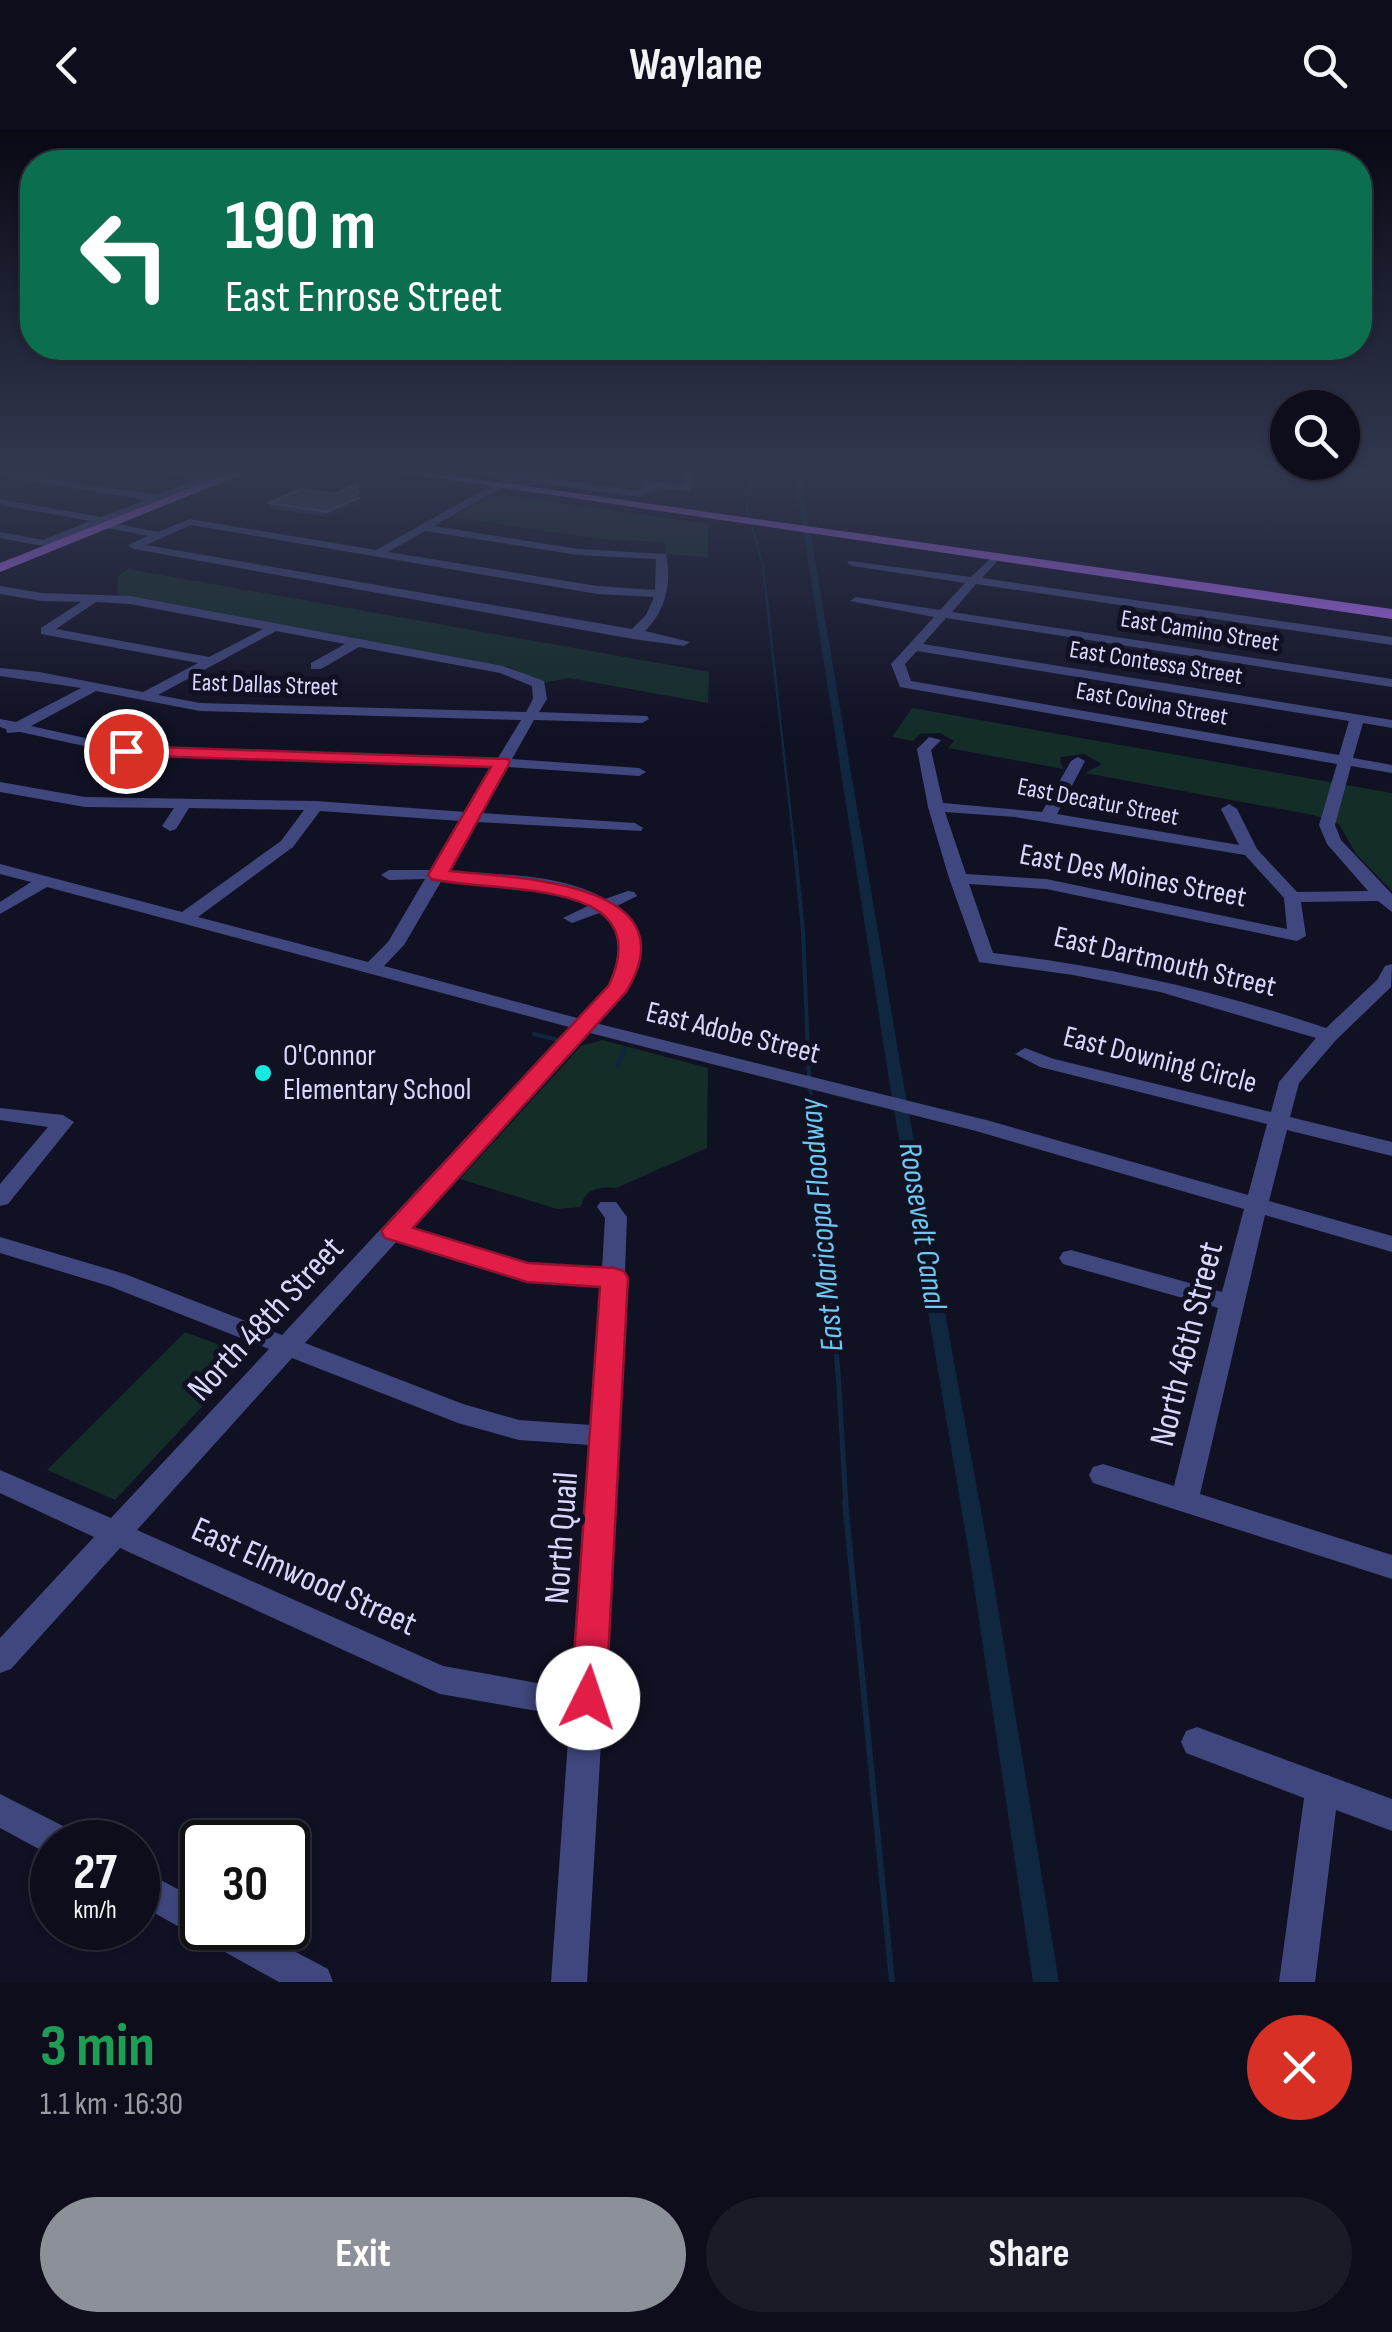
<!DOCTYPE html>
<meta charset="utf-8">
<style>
:root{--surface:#0d0d1b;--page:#1b1b28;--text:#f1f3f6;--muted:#9a9ca3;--line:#2d2d3a;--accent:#8c9099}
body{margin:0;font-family:"Sofia Sans Condensed",sans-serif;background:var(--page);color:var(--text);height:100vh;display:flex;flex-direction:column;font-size:38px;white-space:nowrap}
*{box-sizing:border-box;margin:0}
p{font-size:32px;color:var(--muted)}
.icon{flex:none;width:55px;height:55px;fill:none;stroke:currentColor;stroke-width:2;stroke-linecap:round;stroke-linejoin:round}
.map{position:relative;height:1852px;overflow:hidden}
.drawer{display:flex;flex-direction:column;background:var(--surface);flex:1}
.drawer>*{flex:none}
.hud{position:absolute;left:20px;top:20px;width:1352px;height:210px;border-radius:40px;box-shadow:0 2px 8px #0004,0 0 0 2px var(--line);background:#0b6e4f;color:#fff;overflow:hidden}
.tools{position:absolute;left:1270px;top:260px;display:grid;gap:20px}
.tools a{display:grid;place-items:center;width:90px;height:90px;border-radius:50%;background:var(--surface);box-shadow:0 2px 8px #0004,0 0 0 2px var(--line);font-size:50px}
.speed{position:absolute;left:30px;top:1690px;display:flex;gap:20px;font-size:50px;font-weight:700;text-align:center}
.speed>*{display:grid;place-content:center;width:130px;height:130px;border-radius:50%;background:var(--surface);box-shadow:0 2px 8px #0004,0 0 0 2px var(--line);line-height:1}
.speed small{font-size:25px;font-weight:400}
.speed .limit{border:5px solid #111;border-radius:15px;background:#fff;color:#111}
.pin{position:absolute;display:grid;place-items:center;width:85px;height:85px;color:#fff;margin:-42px;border:5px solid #fff;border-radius:50%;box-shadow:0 2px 10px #0007}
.me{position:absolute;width:110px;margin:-55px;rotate:4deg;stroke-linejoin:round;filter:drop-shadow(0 0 8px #0008)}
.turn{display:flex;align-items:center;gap:35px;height:210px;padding:0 40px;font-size:45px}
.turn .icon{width:130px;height:130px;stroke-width:2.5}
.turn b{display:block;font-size:70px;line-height:85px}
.round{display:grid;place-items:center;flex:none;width:105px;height:105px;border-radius:52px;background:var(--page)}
.headline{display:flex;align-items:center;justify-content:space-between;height:170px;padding:0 40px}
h1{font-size:60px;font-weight:700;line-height:75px;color:#1e9e55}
.button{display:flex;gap:20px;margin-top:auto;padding:20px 40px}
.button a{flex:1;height:115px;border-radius:60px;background:var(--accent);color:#fff;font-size:40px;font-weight:700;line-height:115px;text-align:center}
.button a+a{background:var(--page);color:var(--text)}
header{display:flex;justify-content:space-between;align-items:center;height:130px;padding:0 40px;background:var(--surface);font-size:45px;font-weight:700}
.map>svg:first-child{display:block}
</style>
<header><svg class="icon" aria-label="back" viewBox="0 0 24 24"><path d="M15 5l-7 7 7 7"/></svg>Waylane<svg class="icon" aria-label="search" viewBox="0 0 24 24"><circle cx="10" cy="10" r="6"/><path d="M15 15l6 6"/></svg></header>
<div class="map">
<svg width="1392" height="1852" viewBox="0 0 1392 1852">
<rect width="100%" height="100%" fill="#111124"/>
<!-- green -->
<g fill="#142d29">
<path d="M503,365L708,394V427L665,424L664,412L598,409L451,387L489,367Z"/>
<path d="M128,439L709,542L708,573L569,548L542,553L509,537L117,466L118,446Z"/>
<path d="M912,578L1392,663V761L1356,724L1339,694L1313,685L1085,643L1102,634L1084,624L1061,627L1060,632L1064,639L948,618L954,611L940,603L920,604L913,611L892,607Z"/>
<path d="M602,910L708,938L707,1018L616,1058C600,1056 584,1059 581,1077L557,1079L460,1049L581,916Z"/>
<path d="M185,1202L249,1226L115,1370L47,1340Z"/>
</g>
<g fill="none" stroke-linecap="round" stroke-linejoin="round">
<!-- stream-far3 -->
<path stroke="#0f273f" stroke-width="2.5" d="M752,341L747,379L763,436L795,724"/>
<!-- stream-far2 -->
<g stroke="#0f273f" stroke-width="4">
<path d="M795,721L803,801L809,946"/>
<path d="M534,904L558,910"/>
<path d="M617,936L625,918"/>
<path d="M810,956L815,1006"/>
</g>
<!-- stream-far1 -->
<path stroke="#0f273f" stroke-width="5" d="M815,1003L838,1242L846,1374"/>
<!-- stream -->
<path stroke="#0f273f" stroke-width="6" d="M845,1371L892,1852"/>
<!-- canal -->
<path fill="#0f273f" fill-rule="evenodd" d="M794,341H800L904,956L991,1436L1059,1852H1033L971,1436L890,956Z"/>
<!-- minor -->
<g fill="#40477e" fill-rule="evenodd">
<path d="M0,341L157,365L196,350L152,341L208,346L211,351L107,392L158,402L190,389L376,420L503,349L463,341L515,343L638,361L646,356L641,353L646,350L682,355L684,341H694L690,361L657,358L640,367L515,350L434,396L578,419L666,424C672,453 666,480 645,501L690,512L684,516L633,509L134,419L129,416L130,414L148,406L103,397L102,394L56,412L59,415L54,418L0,408V402L43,410L90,391L0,375V369L101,387L146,370L0,346ZM191,395L597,464L654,467L646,485L632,499L146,415ZM425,401L578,425L656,429L655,460L597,456L388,422Z"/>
<path d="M994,425L1000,428L982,448L1392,507V515L976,454L952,482L1392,549V557L946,488L923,514L1392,590V598L1363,593L1353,628L1392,635V643L1351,636L1335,695L1341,710L1392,764V782L1378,771L1301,772L1306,806L1297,811L1046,759L969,754L993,823C1107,836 1217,861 1326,898L1377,850L1385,836L1392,834L1391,857L1336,910L1299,953L1290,987L1392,1012V1026L1287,1000L1269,1071L1392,1106V1122L1265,1085L1200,1364L1392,1425V1449L1093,1353L1089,1345L1093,1337L1103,1334L1174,1356L1218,1178L1063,1134L1059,1128L1063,1122L1071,1120L1222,1162L1244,1079L976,1001L586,902L409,1098L528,1135L602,1139L605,1088L597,1077L600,1072H616L627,1087L619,1306L587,1852H551L570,1582L537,1581L440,1564L120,1418L11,1539L0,1543V1508L94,1407L0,1363V1340L111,1388L269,1219L109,1156L0,1123V1107L125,1144L282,1205L569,897L47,757L0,784V772L31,752L0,744V734L182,782L281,711L304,680L189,678L176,699L170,701L162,696L174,678L85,677L0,662V652L85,667L316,671L466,682L493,636L126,625L20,602L7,603L6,599L0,597V589L16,592L81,558L0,546V538L39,542L143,562L198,533L41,504V498L81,472L42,471L0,464V456L42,463L130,466L503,536L544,551L547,569L539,582L647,586L649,589L642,593L534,590L512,629L639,638L646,642L639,646L507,637L481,683L635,693L643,698L641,701L476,692L447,741C497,745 561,743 605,769L628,761L634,762L637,766L617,776C661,826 631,853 595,893L990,991L1248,1065L1267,994L1040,937L1015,924L1025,918L1054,929L1271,982L1279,952L1316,908L1160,862L1073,845L979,832L949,748L928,677L917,619L929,607L941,610L931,620L943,673L1042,682L1071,631L1078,627L1085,631L1057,684L1239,715L1221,679L1229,674L1237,679L1257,719L1297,762L1368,761L1327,714L1319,695L1337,634L900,557L891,534L934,487L850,471L856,467L940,480L965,453L853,436L847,433L849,431L971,447ZM96,472L130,474L263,499L209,527L56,499ZM276,501L345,514L311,533V539H321L359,517L500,543L532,556L533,569L526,582L200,573L158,565ZM917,521L1349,591L1339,625L911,551L905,534ZM96,561L200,581L521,590L498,628L126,617L31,596ZM320,681L460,691L431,740H389L381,745L389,750L425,749L388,812L368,832L198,787L293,717ZM945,682L1015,687L1245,725L1284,768L1287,799L1046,749L966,744ZM442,750L540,760L585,772L590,775L563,788L572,793L602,782C620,798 626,824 615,847C608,862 589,876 577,888L384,836L404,815ZM398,1110L527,1151L601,1156L591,1295L519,1290L463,1274L305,1213ZM292,1228L458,1293L519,1310L590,1315L573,1553H537L443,1536L137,1400Z"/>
<path d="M0,978L63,985L74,992L8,1074L0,1076V1054L48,997L0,990Z"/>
<path d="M1197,1597L1392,1669V1701L1336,1680L1315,1852H1279L1304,1668L1186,1623L1181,1612L1186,1601Z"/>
<path d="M0,1664L71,1700L76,1712H52V1726L0,1698Z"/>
<path d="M138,1738L202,1772V1798H250L328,1839L333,1852H279L138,1774Z"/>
</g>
<!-- major -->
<g fill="#aa68f1" fill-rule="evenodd">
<path d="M234,341H250L0,442V433Z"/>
<path d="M389,341H419L1392,479V489Z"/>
</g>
</g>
<!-- wall -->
<path fill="#2e2b50" d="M357,354L358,373L327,387L270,378L269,373L334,364Z"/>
<!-- shaded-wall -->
<path fill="#1b1937" d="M358,364V373L327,387V382Z"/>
<!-- building -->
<path fill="#403e62" stroke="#58567a" stroke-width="2.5" d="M357,354L358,364L352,367L358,368L327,382L269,373L301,359L334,364Z"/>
<!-- sky -->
<linearGradient id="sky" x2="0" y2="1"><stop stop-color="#090914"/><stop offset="0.57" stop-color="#323850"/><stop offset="1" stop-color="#323850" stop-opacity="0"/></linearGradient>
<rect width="1392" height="600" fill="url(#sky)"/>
<!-- route -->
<path fill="#e11d48" stroke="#92132f" stroke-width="2.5" d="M126,616L508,629L510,632L450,741C514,748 694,751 626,862L413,1098L528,1133L614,1138L624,1141L628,1148L606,1568L601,1579L588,1584L576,1579L571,1568L600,1157L527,1152L385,1108L381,1101L609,855C660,745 494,764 431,749L428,745L491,637L120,625L117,621Z"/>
<!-- markers -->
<circle fill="#15e9e0" stroke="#111124" stroke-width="4" cx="263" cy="943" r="10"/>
<g text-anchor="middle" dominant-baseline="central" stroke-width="10" stroke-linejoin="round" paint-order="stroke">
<!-- far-street labels -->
<g font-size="25" fill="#d7d8fb" stroke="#111124">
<text transform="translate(1200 501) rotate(9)">East Camino Street</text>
<text transform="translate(1156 533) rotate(9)">East Contessa Street</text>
<text transform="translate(265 555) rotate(2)">East Dallas Street</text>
<text transform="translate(1152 574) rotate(10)">East Covina Street</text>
<text transform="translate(1098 672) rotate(11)">East Decatur Street</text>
</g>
<!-- street labels -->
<g font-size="30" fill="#d7d8fb" stroke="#111124">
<text transform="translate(1133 746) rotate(11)">East Des Moines Street</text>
<text transform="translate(1165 832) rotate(13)">East Dartmouth Street</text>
<text transform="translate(733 903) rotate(14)">East Adobe Street</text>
<text transform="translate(1160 930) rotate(14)">East Downing Circle</text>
</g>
<!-- poi labels -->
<g font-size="30" fill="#d7d8fb" stroke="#111124" text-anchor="start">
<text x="283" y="926">O'Connor<tspan x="283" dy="34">Elementary School</tspan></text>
</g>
<!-- water labels -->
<g font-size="32" font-style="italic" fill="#6ec8f2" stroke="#111124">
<text transform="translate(822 1095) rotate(-95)">East Maricopa Floodway</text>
<text transform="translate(922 1096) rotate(81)">Roosevelt Canal</text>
</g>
<!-- near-street labels -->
<g font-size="35" fill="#d7d8fb" stroke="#111124">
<text transform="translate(266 1189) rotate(-47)">North 48th Street</text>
<text transform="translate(1187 1214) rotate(-76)">North 46th Street</text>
<text transform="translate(562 1408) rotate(-86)">North Quail</text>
<text transform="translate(304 1447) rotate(24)">East Elmwood Street</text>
</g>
</g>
</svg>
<div class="tools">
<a><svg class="icon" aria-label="search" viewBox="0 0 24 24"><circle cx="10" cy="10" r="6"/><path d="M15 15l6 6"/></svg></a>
</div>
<div class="speed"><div>27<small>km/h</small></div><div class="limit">30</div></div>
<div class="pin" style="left:126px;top:621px;background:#d93025"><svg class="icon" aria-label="arrive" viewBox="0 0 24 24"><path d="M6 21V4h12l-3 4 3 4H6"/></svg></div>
<svg class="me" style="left:588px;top:1568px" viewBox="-20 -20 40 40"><circle r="19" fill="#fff"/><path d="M0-13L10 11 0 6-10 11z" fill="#e11d48"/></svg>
<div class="hud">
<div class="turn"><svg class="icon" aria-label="left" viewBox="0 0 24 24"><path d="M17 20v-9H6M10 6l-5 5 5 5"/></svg><div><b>190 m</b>East Enrose Street</div></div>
</div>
</div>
<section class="drawer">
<div class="headline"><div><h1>3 min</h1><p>1.1 km · 16:30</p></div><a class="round" style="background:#d93025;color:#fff"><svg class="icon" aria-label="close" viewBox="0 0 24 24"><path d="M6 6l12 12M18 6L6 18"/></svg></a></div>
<div class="button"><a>Exit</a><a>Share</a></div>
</section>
